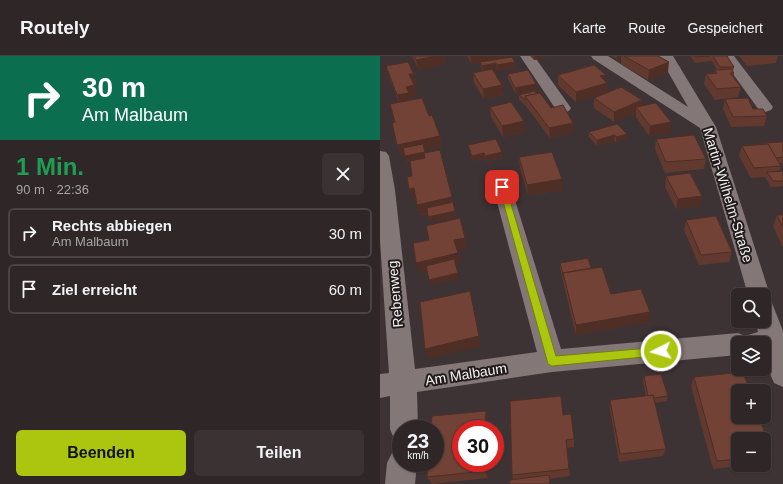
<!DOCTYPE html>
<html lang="de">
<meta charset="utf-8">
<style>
:root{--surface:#2e2627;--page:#3a3233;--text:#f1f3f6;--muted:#a7a5a7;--line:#494344;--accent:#acc610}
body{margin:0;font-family:Helvetica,sans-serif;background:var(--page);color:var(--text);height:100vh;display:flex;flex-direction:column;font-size:15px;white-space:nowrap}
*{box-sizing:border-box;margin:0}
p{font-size:13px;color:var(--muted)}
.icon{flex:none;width:22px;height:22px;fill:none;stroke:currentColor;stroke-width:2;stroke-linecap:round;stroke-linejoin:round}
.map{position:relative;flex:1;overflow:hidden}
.sheet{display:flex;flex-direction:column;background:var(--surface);width:380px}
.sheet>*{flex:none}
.banner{background:#0b6e4f;color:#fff;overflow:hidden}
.tools{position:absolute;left:351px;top:232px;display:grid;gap:8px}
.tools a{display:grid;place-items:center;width:40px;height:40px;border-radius:6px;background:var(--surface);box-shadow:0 1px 3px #0004,0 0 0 1px var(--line);font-size:20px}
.speed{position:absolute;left:12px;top:364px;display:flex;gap:8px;font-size:20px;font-weight:700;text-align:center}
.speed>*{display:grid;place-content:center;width:52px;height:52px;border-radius:50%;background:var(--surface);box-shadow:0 1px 3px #0004,0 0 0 1px var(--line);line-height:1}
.speed small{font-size:10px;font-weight:400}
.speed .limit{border:6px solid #d22;background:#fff;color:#111}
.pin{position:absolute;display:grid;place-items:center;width:34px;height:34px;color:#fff;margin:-17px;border-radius:8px;box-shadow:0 2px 6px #0006}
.me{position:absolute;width:44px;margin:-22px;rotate:265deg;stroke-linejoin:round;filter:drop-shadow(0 0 3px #0008)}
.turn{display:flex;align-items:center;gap:14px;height:84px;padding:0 16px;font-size:18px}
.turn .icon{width:52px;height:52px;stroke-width:2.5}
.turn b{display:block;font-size:28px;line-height:34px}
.round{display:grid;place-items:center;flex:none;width:42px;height:42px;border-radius:6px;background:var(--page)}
.headline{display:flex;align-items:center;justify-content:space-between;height:68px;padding:0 16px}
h1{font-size:24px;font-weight:700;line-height:30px;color:#1e9e55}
.action{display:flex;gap:8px;margin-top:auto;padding:8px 16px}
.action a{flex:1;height:46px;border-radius:6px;background:var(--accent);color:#111;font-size:16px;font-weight:700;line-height:46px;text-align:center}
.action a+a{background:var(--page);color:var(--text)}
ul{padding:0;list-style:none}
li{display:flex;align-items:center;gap:12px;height:50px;margin:0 8px 6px;padding:0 8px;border:2px solid var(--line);border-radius:6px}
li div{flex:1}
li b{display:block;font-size:15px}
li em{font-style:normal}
header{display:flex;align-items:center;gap:24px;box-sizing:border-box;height:56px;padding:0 20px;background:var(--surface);border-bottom:1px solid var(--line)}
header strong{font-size:19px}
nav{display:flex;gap:22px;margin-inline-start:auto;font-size:14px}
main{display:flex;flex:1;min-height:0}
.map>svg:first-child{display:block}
</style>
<header>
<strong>Routely</strong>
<nav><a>Karte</a><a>Route</a><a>Gespeichert</a></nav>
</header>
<main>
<section class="sheet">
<div class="banner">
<div class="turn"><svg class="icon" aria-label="right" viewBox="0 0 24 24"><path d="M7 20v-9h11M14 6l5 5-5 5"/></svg><div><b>30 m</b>Am Malbaum</div></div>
</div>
<div class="headline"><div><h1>1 Min.</h1><p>90 m · 22:36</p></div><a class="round"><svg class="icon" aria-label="close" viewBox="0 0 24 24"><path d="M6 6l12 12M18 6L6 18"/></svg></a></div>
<ul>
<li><svg class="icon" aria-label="right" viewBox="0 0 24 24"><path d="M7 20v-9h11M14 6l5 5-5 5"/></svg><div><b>Rechts abbiegen</b><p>Am Malbaum</p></div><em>30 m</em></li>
<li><svg class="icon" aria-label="arrive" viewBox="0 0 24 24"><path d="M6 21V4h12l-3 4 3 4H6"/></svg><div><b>Ziel erreicht</b></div><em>60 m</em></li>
</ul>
<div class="action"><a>Beenden</a><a>Teilen</a></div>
</section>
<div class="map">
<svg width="403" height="428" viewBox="0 0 403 428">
<rect width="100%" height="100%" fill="#3e3334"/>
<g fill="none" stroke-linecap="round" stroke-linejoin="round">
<!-- minor -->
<g fill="#847777" fill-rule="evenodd">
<path d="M140,0H154L191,52L189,55L183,57L177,55Z"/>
<path d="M211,0H228L308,51L279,0H293L336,71L390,239L387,245L392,247L403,275V331L394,327C388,314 384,301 384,287H358V299L172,316L37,336L38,373H21V385L14,383L10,373V340L0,342V318L9,317L0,185V95L6,96L9,100L15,134L35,313L157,296L113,131L115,127L122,125L129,127L131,131L181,293L358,277L365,280L378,276L375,265H384V239H368L320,72L213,3Z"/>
<path d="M340,0H354L393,51L391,54L385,56L379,54Z"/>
<path d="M21,393V407H37L35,428H5L7,407L12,397Z"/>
</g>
</g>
<!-- wall -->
<g fill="#61392e">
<path d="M32,0H63L65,8L39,14Z"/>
<path d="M87,0H125V1L92,8Z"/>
<path d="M150,0H170L154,4Z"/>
<path d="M232,0H278L288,16L268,24L241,8V1L237,3Z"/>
<path d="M310,0H347L354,11L353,15L354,17L353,21L361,31L358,41L335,44L324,28L326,18L334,17L335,14H337L332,5L315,7Z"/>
<path d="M360,0H398L396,7L367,10L360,1Z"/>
<path d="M100,6H135V12L118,15L117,13H112L124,39L104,43L94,27L93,17L102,15L101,11Z"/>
<path d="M214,9L196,46L178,29V19Z"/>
<path d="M6,10L34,18L36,27L34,28L37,39L30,41L31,44L49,60L60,80L62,90L44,94L45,97L60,94L76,161L50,166L48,158L40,159L37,149L36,142L33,143L29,133L32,120L45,102L26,106L24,98L21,99L17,89L15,66L19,47L9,20Z"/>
<path d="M128,18L156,28L157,34L136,38L128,23Z"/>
<path d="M155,35L171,52L193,67V77L170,82L146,50L139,44V39Z"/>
<path d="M214,42L262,44L261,50L290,77L269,80L256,61V57L234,66L214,52Z"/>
<path d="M345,43L373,53L387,60L384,70L351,71L343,53Z"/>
<path d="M110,51L145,76L123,81L111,61Z"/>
<path d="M209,76L247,78L246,83L236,86L234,85L217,90L209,81Z"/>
<path d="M276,83L326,103L324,113L285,117L275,93Z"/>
<path d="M403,86V107H399L401,110L399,115H403V130L391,131L385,121L371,122L359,100L362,90Z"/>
<path d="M88,89L123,102L106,105L105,103L93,105Z"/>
<path d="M139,101L183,134L148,139L140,111Z"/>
<path d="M286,120L322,140L320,150L296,153L285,131Z"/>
<path d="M397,159H403V192L393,170Z"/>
<path d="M306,164L352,196L349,206L319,209L304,174Z"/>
<path d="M180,207L211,212L231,238L269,266L196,279L180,212Z"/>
<path d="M363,316L370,335H358V361H379L393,399L387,407H384V383H358V409H369L333,413L311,330L314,321Z"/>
<path d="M264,320L288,340L287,345L275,347L286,393L283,400L239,406L230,353V344L266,340L263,325Z"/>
<path d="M106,355L108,363V373H81V407H108V422L52,428L47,421L48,407H55V373H51L52,360Z"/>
<path d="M183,359L194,383V391L187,392L190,420L170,423V428H130L133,423L132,419Z"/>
</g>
<!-- shaded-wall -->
<g fill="#4f2e25">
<path d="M56,0H63L65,8L39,14L36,4Z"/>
<path d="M90,0H125V1L92,8Z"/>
<path d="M154,0H170L154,4Z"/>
<path d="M237,0H241V1L237,3Z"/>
<path d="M135,6V12L118,15L117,9Z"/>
<path d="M289,6L288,16L268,24L269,14Z"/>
<path d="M116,7L117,13L103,15L102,10Z"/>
<path d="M29,18H34L36,27L32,28Z"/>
<path d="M226,19L225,27H227V37L196,46V36L220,20Z"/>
<path d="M156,28L157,34L136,38L135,32Z"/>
<path d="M34,29L37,39L30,41L31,47L20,49L17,39L26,31Z"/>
<path d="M122,29L124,39L104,43L103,33Z"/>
<path d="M262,44L261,55L256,51V57L234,66V56Z"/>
<path d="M144,65L145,76L123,81L122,70Z"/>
<path d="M291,66L290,77L269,80L270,70Z"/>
<path d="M193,67V77L170,82L169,72Z"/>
<path d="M247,78L246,83L236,86V81Z"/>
<path d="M235,79L234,85L217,90V84Z"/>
<path d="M60,80L62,90L21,99L17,89Z"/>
<path d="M45,96L46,101L26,106L25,100Z"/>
<path d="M122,96L123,102L106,105L105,100Z"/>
<path d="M104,97L105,103L93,105L92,100Z"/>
<path d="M182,123L183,134L148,139L147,129Z"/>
<path d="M34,132L37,142L33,143L29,133Z"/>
<path d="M322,140L320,150L296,153L298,143Z"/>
<path d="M72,141L76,161L50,166L48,161L74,152L40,159L37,149Z"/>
<path d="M85,182L88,192L77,195L74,184Z"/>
<path d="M78,197L81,207L76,208L79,223L51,229L49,224L76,209L40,217L36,207Z"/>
<path d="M90,235L93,245L101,290L49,303L45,293Z"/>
<path d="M270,256L269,266L196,279V269Z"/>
<path d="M106,355L108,363V373H105Z"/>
<path d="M105,407H108V422L105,415Z"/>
</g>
<!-- building -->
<g fill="#714235" stroke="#4f2e25">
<path d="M34,0H56L36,4Z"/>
<path d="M244,0H278L289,6L269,14Z"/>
<path d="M315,0H330L316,1Z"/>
<path d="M333,0H347L354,11H340Z"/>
<path d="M132,1L135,6L117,9L116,7L102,10L100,6Z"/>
<path d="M28,6L34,18H29L34,29L26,31L29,37L17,39L6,10Z"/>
<path d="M214,9L226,19L220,20L227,27L196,36L178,19Z"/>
<path d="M112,13L122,29L103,33L93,17Z"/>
<path d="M351,13L354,17H350L361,31L337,33L326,18L337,17L335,14Z"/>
<path d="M148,14L156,28L135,32L128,18Z"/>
<path d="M241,31L262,44L234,56L214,42Z"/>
<path d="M155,35L157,38L145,40L146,44L139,39Z"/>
<path d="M160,37L171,52L183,49L193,67L169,72L145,40Z"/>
<path d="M42,42L49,60L52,59L60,80L17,89L12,67L15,66L10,48Z"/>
<path d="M368,42L373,53H383L387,60L353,61L345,43Z"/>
<path d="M131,46L144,65L122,70L110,51Z"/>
<path d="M276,47L291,66L270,70L256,51Z"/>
<path d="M237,68L247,78L236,81L235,79L217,84L209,76Z"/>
<path d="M314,79L326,103L286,106L276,83Z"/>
<path d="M116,83L122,96L105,100L104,97L92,100L88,89Z"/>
<path d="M403,86V101L396,102L388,88H383V87Z"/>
<path d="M43,88L45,96L25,100L23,92Z"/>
<path d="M388,88L401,110L374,112L362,90Z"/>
<path d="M60,94L72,141L37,149L34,132L29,133L27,121L32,120L30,105L45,102L44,97Z"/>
<path d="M172,96L182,123L147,129L139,101Z"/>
<path d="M403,115V125H393L387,116Z"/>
<path d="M310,117L322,140L298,143L286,120Z"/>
<path d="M73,146L75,155L48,161L47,152Z"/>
<path d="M397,159H403V172Z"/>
<path d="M336,160L352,196L321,199L306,164Z"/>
<path d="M80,162L85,182L74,184L78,197L36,207L33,187L49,184L46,170Z"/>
<path d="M208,202L211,212L183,217L184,222L180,207Z"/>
<path d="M74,203L78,217L49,224L46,210Z"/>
<path d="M222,211L231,238L261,233L270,256L196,269L183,217Z"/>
<path d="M90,235L99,280L45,293L40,246Z"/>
<path d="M363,316L370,335H358V361H379L393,399L384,400V383H358V403L337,405L314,321Z"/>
<path d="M281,318L288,340L274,342L273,339L268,340L264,320Z"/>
<path d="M273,339L286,393L240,398L230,344Z"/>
<path d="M181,340L183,359L191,358L194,383L186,384L189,413L132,419L130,345Z"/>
<path d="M106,355L105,373H81V407H105V415L47,421L48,407H55V373H51L52,360Z"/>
<path d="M169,419L170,428H130V424Z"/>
</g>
<!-- route -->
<path fill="#acc610" stroke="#70810a" d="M122,129L126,131L176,300L281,291L284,292L286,295L284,299L172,310L168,308L119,131Z"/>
<g text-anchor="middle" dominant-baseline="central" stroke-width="4" stroke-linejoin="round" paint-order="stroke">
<!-- street labels -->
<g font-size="14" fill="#f8f1f1" stroke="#221d1d">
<text transform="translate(348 139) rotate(73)">Martin-Wilhelm-Straße</text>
<text transform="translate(15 238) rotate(-95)">Rebenweg</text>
<text transform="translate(86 318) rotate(-9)">Am Malbaum</text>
</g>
</g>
</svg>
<div class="tools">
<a><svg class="icon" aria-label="search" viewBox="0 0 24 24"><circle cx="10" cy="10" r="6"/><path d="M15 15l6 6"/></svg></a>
<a><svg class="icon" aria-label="layers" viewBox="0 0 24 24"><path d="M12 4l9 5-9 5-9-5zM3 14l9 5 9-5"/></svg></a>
<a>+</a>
<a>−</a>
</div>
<div class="speed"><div>23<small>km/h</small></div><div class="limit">30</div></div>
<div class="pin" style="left:122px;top:131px;background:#d93025"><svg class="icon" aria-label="arrive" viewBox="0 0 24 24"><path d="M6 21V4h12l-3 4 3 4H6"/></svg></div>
<svg class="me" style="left:281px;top:295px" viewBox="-20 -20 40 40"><circle r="17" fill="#acc610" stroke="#fff" stroke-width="3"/><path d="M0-11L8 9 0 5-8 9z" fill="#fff"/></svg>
</div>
</main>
